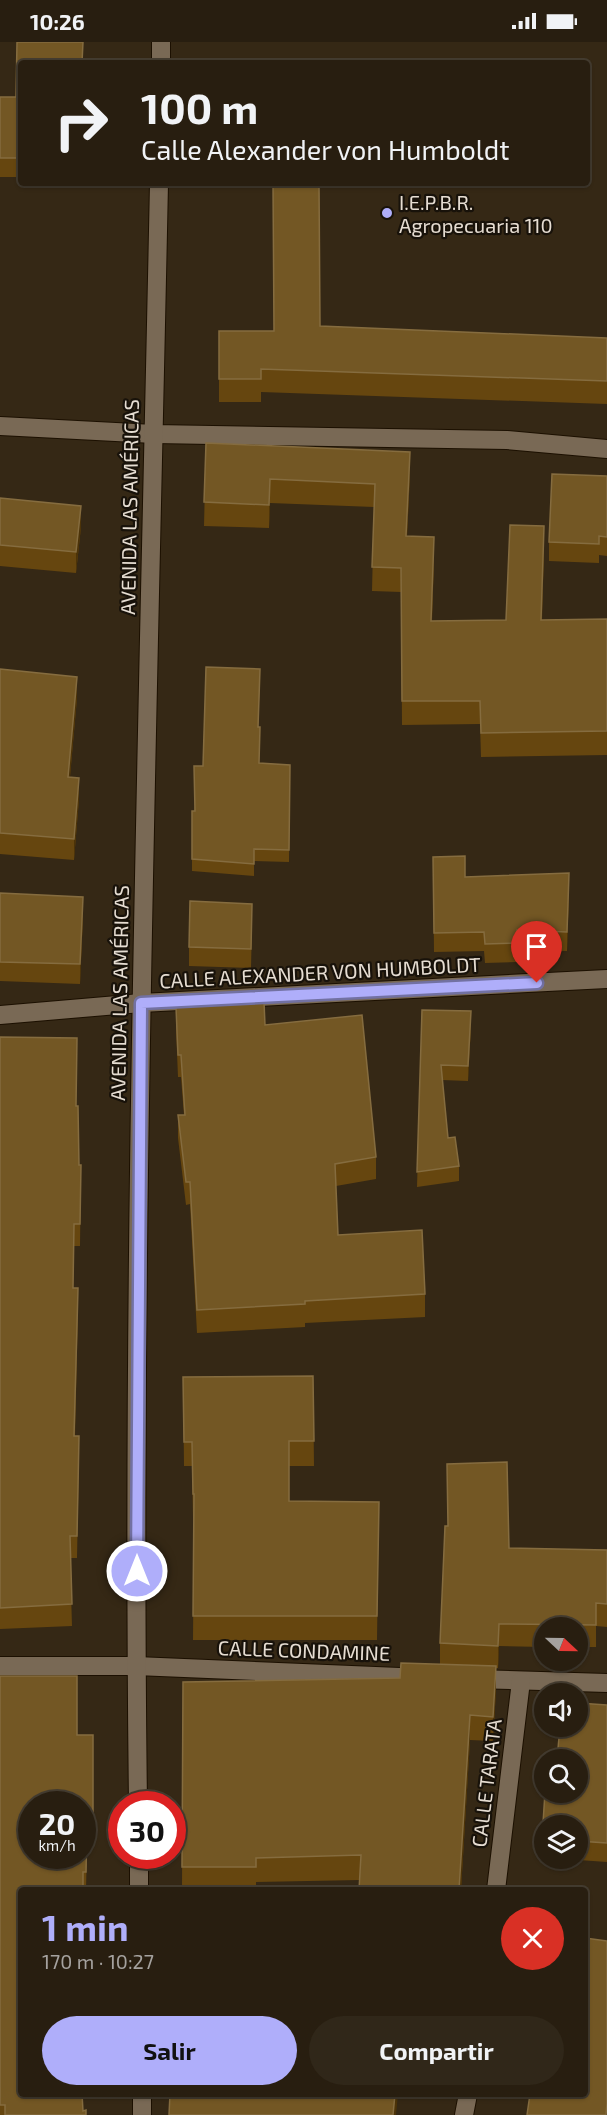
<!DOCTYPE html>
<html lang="es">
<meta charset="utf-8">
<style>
:root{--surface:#281e10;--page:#302719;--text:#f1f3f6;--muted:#a5a29f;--line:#443c30;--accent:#afaefa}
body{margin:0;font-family:"Exo 2",sans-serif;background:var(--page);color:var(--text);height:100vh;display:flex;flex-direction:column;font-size:22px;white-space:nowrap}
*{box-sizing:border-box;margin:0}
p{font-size:20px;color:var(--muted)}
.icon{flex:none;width:33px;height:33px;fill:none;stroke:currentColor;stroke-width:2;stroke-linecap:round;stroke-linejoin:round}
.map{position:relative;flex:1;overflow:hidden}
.side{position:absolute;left:18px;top:1845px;width:570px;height:210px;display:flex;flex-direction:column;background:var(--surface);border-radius:6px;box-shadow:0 2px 4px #0004,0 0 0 2px var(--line)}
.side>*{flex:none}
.guide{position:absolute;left:18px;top:18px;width:572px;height:126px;border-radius:6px;box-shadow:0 2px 4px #0004,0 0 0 2px var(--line);background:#281e10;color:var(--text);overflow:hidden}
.needle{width:39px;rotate:112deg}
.tools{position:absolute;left:534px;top:1575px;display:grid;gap:12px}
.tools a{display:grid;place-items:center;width:54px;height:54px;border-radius:50%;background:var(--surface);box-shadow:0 2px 4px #0004,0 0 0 2px var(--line);font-size:30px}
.speed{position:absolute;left:18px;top:1749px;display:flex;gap:12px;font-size:30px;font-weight:700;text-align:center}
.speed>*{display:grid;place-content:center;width:78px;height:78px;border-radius:50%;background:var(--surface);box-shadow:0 2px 4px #0004,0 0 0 2px var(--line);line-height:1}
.speed small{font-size:15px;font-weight:400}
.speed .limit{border:9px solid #d22;background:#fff;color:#111}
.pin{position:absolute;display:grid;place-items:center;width:51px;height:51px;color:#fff;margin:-62px -26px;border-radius:50% 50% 50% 0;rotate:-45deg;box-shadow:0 0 6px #0007}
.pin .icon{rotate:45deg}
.me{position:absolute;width:66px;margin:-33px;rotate:0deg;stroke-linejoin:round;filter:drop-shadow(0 0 4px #0008)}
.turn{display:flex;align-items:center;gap:21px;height:126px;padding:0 24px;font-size:27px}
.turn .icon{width:78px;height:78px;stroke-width:2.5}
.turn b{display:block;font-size:42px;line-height:51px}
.round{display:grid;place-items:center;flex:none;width:63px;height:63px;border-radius:32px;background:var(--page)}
.summary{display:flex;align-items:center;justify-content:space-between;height:102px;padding:0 24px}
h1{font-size:36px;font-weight:700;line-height:45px;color:var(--accent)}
.primary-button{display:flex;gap:12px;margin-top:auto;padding:12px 24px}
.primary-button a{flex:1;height:69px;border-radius:36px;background:var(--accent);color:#111;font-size:24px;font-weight:700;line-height:69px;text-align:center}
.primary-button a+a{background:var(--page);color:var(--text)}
.status{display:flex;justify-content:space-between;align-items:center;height:42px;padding:0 30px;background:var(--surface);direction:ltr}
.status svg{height:16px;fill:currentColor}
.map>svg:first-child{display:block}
</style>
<div class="status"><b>10:26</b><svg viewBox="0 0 49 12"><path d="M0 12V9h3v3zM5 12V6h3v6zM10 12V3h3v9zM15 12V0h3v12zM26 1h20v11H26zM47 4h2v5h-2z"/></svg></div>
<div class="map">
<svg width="607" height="2073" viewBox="0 0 607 2073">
<rect width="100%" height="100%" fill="#352815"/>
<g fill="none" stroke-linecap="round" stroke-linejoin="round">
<defs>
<g id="minor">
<path d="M161,21V0"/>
<path d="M0,384L154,392L507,398L607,407"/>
<path d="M0,973L141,961L607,937"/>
<path d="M0,1624H136L424,1636"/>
<path d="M473,1637L607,1641"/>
<path d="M138,1762C131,1222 148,681 159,141"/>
<path d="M139,1814V1848"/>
<path d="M496,1848L521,1639"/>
<path d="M142,2052V2073"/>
<path d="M464,2073L468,2052"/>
</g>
</defs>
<!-- minor casing -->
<use href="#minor" stroke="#1c1001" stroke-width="20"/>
<!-- minor -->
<use href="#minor" stroke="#796955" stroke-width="18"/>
</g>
<!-- wall -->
<g fill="#66460f">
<path d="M17,0H83V21H21V135H0V55H16Z"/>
<path d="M320,284L607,296V362L261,350V360H219V289H274Z"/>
<path d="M206,401L410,433L407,494L434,518L432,579L506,578L544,507L542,578L607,577V713L481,715L480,682L402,683L401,550L372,549L374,465L270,461L269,486L204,484Z"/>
<path d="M607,434V514L599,513V521L549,519V500Z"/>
<path d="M0,456L81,485L76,531L0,524Z"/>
<path d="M0,627L77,656L70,735L79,757L74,818L0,812Z"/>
<path d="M260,639L258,685L260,697L259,722L290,723L289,820L254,819V834L192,829V769H194L203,724Z"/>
<path d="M433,815L465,835L569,850L567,909L518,908V920L485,921L484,909L434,910Z"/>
<path d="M0,851L83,874L80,942L0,939Z"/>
<path d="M252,881L251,926L189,924V905Z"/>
<path d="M176,965L265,983L376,1115V1137L336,1144L338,1193L425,1252V1275L305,1281V1285L197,1291L190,1162L186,1163L178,1096V1073H184L181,1035H178L176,987Z"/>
<path d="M422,968L471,984L468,1039L442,1038L448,1096L459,1124V1139L417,1145Z"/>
<path d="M0,995L77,1064L79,1123H81L80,1204H74L73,1246L78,1267L75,1394L79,1416L77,1516H70L72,1584L0,1587Z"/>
<path d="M313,1334L314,1424H289V1459L379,1460L377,1598H193L194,1476H193L192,1424H184L183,1335Z"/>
<path d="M447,1422L509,1506L607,1508V1585L596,1584V1605H578V1586H544V1605L499,1604L498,1626H496V1648L493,1699L470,1698L461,1848H359L360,1838L256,1840V1848H182L183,1640L400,1636L440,1622V1601L448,1484Z"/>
<path d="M0,1634L77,1693H93V1807H87L86,1848H21L83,2069L86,2073H0Z"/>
<path d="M578,1661L607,1663V1820L550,1816H578V1784H544V1816H542V1797L545,1750H578V1718H557L560,1684H578Z"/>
</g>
<!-- shaded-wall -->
<g fill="#4c3308">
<path d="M410,410V433L406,517V494Z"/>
<path d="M270,437V461L269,486V463Z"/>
<path d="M81,464V485L76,531V510Z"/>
<path d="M544,484V507L541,601V578Z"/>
<path d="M434,495V518L431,602V579Z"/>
<path d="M77,635V656L68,756V735Z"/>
<path d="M79,736V757L74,818V797Z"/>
<path d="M569,831V850L567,909V890Z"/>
<path d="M83,855V874L80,942V922Z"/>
<path d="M471,969V984L468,1039V1024Z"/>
<path d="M499,1582V1604L498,1626V1604Z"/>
<path d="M496,1624V1648L493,1699V1675Z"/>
<path d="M470,1673V1698L461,1848H459Z"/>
<path d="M395,2052H398L396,2073H393Z"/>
</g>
<!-- building -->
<g fill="#735724" stroke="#856c3f" stroke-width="1.5" fill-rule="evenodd">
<path d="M17,0H83L82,21H21V116H0V55H16Z"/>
<path d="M273,141H319L320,284L607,296V339L261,327V337H219V289H274Z"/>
<path d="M206,401L410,410L406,494L434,495L431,579L506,578L510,483L544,484L541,578L607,577V689L481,691L480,659H402L401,526L372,525L375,442L270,437L269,463L204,460Z"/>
<path d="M552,432L607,434V495L599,494V502L549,500Z"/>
<path d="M0,456L81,464L76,510L0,503Z"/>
<path d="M206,625L260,627L258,685H260L259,721L290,723L289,808L254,807V822L192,817V769H195L194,724H203Z"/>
<path d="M0,627L77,635L68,735L79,736L74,797L0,791Z"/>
<path d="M465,814V835L569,831L567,890L517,888L518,901L485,902L484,890L434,891L433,815Z"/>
<path d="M0,851L83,855L80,922L0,920Z"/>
<path d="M190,859L252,862L251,907L189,905Z"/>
<path d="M264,960L265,983L362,973L376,1115L335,1122L338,1193L422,1188L425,1252L305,1259V1262L197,1268L190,1140H186L178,1073H185L181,1013H178L176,965Z"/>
<path d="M422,968L471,969L468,1024L441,1023L448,1096L455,1095L459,1124L417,1130Z"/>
<path d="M0,995L77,996L76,1064H78L79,1123H81L80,1182H74L73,1246H78L74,1394H79L77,1494H70L72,1562L0,1566Z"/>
<path d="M313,1334L314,1399H289V1459L379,1460L377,1574H193L194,1452H193L192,1400H184L183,1335Z"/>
<path d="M507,1420L509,1506L607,1508V1562L596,1561V1583L499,1582L498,1604L440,1601L445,1484H448L447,1422Z"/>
<path d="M401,1621L496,1624L493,1675L470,1673L459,1848H359L361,1813L256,1816V1825H182L183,1640L400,1636Z"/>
<path d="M0,1634H77V1693H93V1783H87L86,1830H83V1848H21V2052H82L83,2069L86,2068V2073H5V2063H0ZM32,1762H82V1814H32Z"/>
<path d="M578,1661L607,1663V1801L578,1799V1784H544V1797H542L545,1750H578V1718H557L560,1684H578Z"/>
<path d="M585,1896L607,1899V2061L606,2073H527L530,2052H585Z"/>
<path d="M170,2052H395L393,2073H169Z"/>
</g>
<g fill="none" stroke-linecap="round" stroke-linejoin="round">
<defs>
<path id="route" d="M137,1529L141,961L537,941"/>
</defs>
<!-- route casing -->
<use href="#route" stroke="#7271a2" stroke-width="15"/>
<!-- route -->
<use href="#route" stroke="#afaefa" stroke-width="10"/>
</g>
<!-- markers -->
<circle fill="#afaefa" stroke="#18120a" stroke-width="2" cx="387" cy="171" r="6"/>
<g text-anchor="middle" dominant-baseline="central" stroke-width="4.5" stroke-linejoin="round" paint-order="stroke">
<!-- poi labels -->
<g font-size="20" fill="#e6ddd2" stroke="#18120a" text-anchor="start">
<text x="399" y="160">I.E.P.B.R.<tspan x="399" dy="23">Agropecuaria 110</tspan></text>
</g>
<!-- street labels -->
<g font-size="20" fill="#e6ddd2" stroke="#18120a">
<text transform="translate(129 465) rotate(-89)">AVENIDA LAS AMÉRICAS</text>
<text transform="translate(320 930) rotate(-3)">CALLE ALEXANDER VON HUMBOLDT</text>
<text transform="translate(119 951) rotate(-89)">AVENIDA LAS AMÉRICAS</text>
<text transform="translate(304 1608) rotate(2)">CALLE CONDAMINE</text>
<text transform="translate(486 1741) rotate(-83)">CALLE TARATA</text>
</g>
</g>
</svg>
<div class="tools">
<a><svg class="needle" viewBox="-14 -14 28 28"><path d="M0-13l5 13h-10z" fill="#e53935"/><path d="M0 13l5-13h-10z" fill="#a5a29f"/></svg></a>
<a><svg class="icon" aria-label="sound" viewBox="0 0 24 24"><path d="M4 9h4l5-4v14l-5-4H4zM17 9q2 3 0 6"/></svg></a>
<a><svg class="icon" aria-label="search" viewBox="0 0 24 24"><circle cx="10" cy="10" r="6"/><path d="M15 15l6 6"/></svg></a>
<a><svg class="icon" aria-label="layers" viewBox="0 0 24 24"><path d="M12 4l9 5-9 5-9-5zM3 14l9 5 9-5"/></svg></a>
</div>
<div class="speed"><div>20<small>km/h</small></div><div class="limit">30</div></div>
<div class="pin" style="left:537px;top:941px;background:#d93025"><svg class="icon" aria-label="arrive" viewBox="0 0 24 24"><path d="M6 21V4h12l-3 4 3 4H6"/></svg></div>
<svg class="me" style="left:137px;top:1529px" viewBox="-20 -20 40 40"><circle r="17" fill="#afaefa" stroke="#fff" stroke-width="3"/><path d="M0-11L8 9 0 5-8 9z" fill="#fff"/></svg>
<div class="guide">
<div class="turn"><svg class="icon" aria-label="right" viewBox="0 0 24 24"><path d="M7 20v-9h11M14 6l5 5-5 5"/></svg><div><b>100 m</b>Calle Alexander von Humboldt</div></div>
</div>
<section class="side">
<div class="summary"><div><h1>1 min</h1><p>170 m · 10:27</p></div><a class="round" style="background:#d93025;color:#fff"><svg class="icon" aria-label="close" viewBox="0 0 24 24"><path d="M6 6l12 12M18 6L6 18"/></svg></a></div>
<div class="primary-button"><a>Salir</a><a>Compartir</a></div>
</section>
</div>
